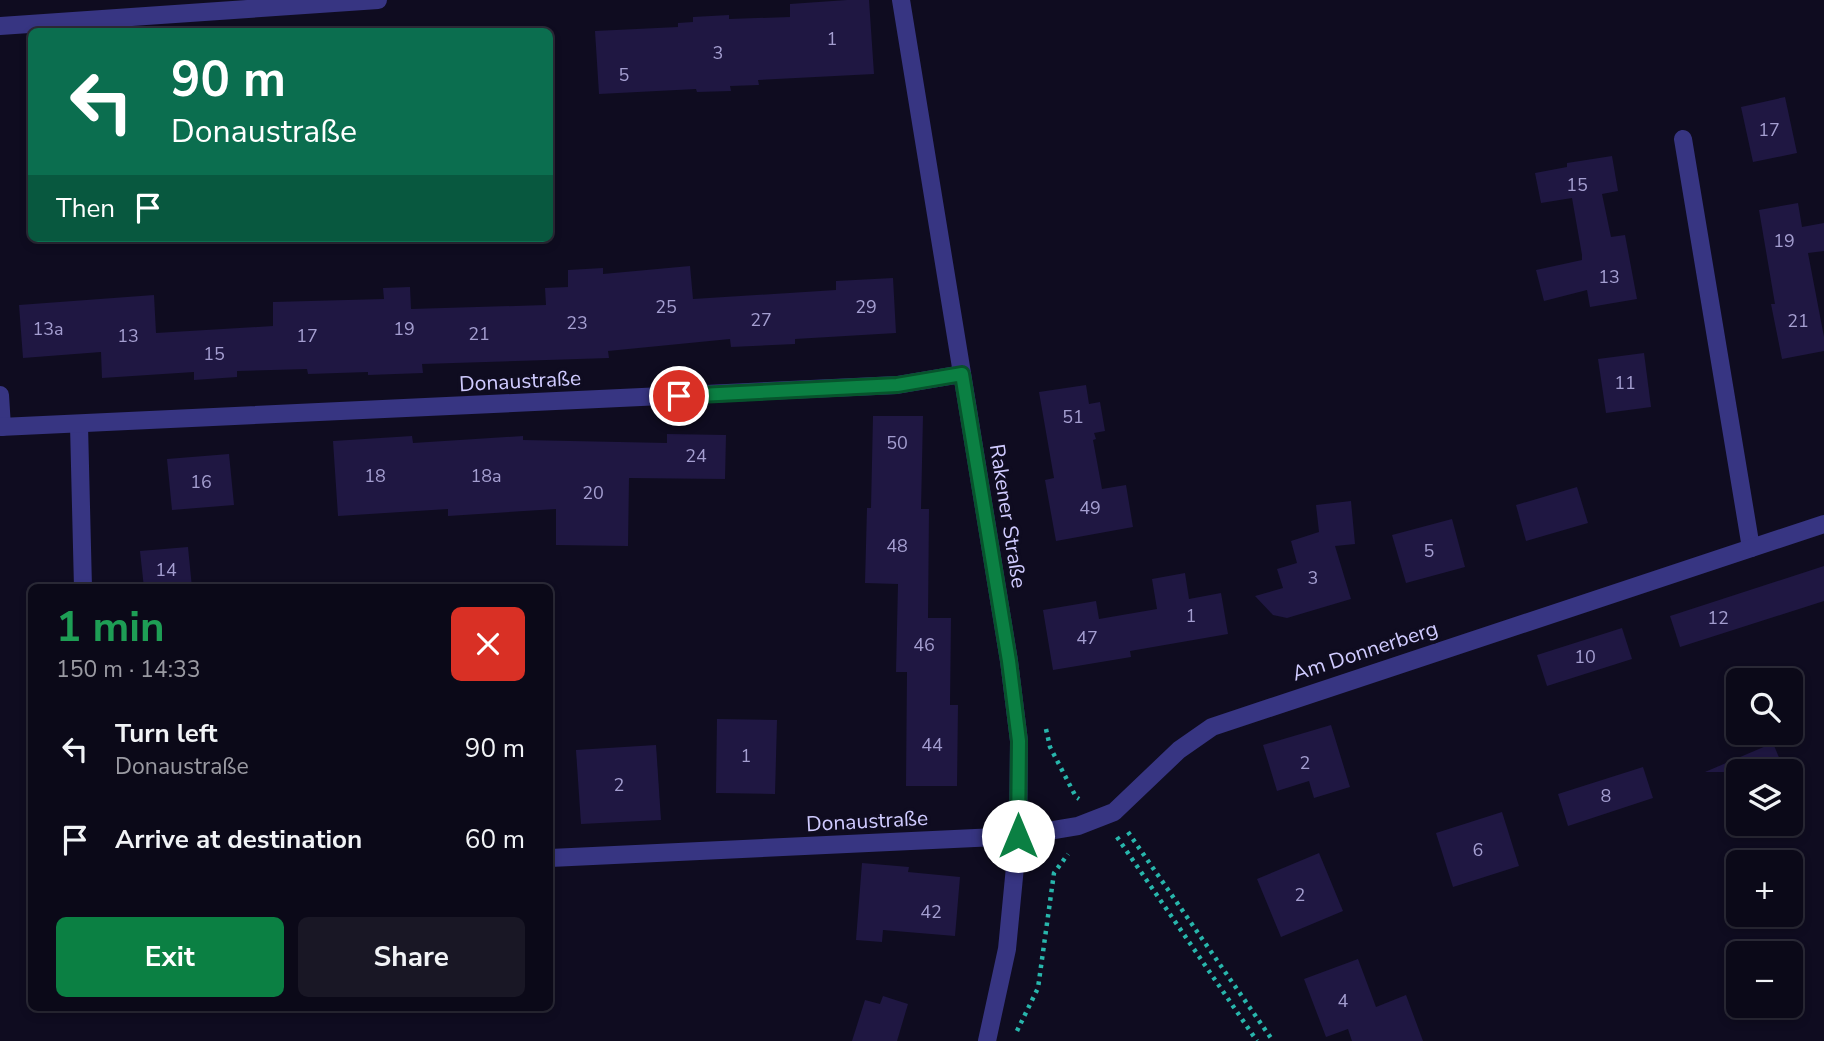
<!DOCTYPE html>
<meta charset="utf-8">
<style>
:root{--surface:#0b0918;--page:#191725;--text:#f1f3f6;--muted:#9a9aa2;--line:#2b2a37;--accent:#0b8043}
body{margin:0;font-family:"Nunito Sans",sans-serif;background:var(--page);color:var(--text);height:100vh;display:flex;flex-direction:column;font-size:26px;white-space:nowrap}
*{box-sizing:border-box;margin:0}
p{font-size:23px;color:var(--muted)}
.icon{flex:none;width:38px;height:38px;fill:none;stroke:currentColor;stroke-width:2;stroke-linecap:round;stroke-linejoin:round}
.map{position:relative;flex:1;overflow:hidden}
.drawer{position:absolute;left:28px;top:584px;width:525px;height:427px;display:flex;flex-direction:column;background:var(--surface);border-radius:10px;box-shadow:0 4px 10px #0003,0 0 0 2px var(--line)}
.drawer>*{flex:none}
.top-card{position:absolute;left:28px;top:28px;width:525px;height:214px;border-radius:10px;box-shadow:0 4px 10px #0003,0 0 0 2px var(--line);background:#0b6e4f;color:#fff;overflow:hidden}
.tools{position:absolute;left:1726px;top:668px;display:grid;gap:14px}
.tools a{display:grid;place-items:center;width:77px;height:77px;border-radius:10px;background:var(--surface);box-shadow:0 4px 10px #0003,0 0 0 2px var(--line);font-size:35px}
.pin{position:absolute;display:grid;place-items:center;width:60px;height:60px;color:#fff;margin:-30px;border:4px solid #fff;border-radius:50%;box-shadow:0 2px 7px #0007}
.me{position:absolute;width:77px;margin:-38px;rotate:0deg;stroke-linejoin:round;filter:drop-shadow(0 0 5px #0008)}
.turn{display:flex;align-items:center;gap:24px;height:147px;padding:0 28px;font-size:32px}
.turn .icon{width:91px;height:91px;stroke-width:2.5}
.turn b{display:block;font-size:49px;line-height:60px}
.then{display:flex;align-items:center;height:66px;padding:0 28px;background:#0003;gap:14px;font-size:26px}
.round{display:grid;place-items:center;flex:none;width:74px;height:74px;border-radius:10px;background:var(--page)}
.head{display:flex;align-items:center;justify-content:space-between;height:119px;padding:0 28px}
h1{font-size:42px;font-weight:700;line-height:52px;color:#1e9e55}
.button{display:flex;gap:14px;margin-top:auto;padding:14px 28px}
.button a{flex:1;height:80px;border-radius:10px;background:var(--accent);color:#fff;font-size:28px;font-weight:700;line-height:80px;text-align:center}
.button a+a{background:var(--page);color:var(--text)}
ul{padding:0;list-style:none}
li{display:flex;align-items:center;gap:21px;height:91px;padding:0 28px}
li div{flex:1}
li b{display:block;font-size:26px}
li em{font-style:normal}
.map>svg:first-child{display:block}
</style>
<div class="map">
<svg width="1824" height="1041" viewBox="0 0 1824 1041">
<rect width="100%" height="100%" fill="#0f0c20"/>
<!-- building -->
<g fill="#1f1742">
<path d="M847,0H869L874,74L758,80L759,85L730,86L731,91L697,92L696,89L599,94L595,31L678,27V23L693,22V17L729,15V19L790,17V4Z"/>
<path d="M1785,97L1797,153L1753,162L1741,107Z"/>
<path d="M1612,156L1618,191L1602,194L1611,237L1625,235L1637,299L1590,307L1587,290L1544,301L1536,270L1582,260V255L1572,198L1541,203L1535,173L1567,167V163Z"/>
<path d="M1798,203L1802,227L1824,223V251L1808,253L1824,337V351L1782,359L1771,304H1775L1759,210Z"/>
<path d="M690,266L693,299L836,290V281L893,278L896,333L795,339V344L731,347L730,339L608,351L609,358L422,364L423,373L368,375V372L308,374L307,369L237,371V377L194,380V372L102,378L101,352L23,358L19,305L154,295L156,333L273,326V302L384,299L383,288L410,287L411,309L546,305L545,288L568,287V270L603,268V274Z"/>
<path d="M1644,353L1651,407L1606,413L1598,359Z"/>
<path d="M1086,385L1089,404L1100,402L1105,431L1094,433L1096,439L1093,440L1102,489L1126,485L1133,527L1056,541L1045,480L1054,478L1039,392Z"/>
<path d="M873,416H923L921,509H929L928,618H951L950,705H958L957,786H906L907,672H896L898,584L865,583L867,508H871Z"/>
<path d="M667,434L726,435L725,479L629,478L628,546L556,545V509L448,516V509L338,516L333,441L412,436L413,443L523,436V440L667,443Z"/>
<path d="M229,454L234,505L172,510L167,459Z"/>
<path d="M1577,487L1588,523L1526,541L1516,505Z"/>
<path d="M1351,501L1355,544L1335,546L1351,599L1287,618L1273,615L1255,596L1283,588L1277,569L1297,563L1291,541L1319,532L1316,505Z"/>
<path d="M1452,519L1465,567L1406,583L1392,535Z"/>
<path d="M188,547L192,588H144L140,551Z"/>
<path d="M1824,566V601L1680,647L1670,616Z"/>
<path d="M1185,573L1189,599L1221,593L1228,634L1130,651L1131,657L1053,670L1043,610L1096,601L1099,619L1157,609L1152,579Z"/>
<path d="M1622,628L1632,659L1547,686L1537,655Z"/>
<path d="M717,719L777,720L775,794L716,793Z"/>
<path d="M1331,725L1350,787L1314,798L1309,781L1277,791L1263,745Z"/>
<path d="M1773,743L1785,772H1705Z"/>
<path d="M656,745L661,820L581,824L576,750Z"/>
<path d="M1643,767L1653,798L1568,826L1558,794Z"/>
<path d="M1502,812L1519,866L1453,887L1436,833Z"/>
<path d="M1319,853L1343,911L1281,937L1257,879Z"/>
<path d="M862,863L909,867L908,872L960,877L955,936L883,930L882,942L856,940Z"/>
<path d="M1358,959L1376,1007L1406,995L1423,1041H1352L1348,1029L1326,1037L1304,979Z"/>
<path d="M883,996L908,1004L897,1041H852L865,1000L880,1004Z"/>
</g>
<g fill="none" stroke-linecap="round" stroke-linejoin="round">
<!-- path -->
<g stroke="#28b6ac" stroke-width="4.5" stroke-dasharray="3.5 5" stroke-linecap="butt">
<path d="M1046,729L1050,747L1076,797L1079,799"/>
<path d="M1128,832L1273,1041"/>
<path d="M1117,837L1257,1041"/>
<path d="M1017,1031L1038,988L1054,873L1068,854"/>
</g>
<!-- minor -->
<g stroke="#373582" stroke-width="18">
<path d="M901,0L1009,661L1019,741L1018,836L1007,949L987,1041"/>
<path d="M0,26L378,0"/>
<path d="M1683,139L1751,548"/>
<path d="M0,395L2,427"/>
<path d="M79,425L83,588"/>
<path d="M0,427L897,385L962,374"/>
<path d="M550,858L1018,836L1078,826L1114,812L1179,750L1212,727L1824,524"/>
</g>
</g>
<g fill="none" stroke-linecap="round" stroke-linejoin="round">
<defs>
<path id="route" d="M679,396L897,385L962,374L1009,661L1019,741L1018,836"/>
</defs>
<!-- route casing -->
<use href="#route" stroke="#07532c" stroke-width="18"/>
<!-- route -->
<use href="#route" stroke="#0b8043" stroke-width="12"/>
</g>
<g text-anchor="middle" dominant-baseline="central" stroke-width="7" stroke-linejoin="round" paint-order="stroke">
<!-- number labels -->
<g font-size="18" fill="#a49ed0">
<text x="832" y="39">1</text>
<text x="718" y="53">3</text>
<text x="624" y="75">5</text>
<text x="1769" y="130">17</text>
<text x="1577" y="185">15</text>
<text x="1784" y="241">19</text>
<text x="1609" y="277">13</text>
<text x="666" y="307">25</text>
<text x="866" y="307">29</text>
<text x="761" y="320">27</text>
<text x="1798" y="321">21</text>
<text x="577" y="323">23</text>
<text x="48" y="329">13a</text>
<text x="404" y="329">19</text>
<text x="479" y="334">21</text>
<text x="128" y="336">13</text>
<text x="307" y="336">17</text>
<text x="214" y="354">15</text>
<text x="1625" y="383">11</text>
<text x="1073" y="417">51</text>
<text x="897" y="443">50</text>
<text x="696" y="456">24</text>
<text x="375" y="476">18</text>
<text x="486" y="476">18a</text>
<text x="201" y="482">16</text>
<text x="593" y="493">20</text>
<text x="1090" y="508">49</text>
<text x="897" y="546">48</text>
<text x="1429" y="551">5</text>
<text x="166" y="570">14</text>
<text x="1313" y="578">3</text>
<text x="1191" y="616">1</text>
<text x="1718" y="618">12</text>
<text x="1087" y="638">47</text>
<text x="924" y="645">46</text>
<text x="1585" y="657">10</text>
<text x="932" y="745">44</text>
<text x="746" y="756">1</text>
<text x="1305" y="763">2</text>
<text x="619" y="785">2</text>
<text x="1606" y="796">8</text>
<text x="1478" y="850">6</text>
<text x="1300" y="895">2</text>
<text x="931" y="912">42</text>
<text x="1343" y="1001">4</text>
</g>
<!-- street labels -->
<g font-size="21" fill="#d0cbff" stroke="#0f0c20">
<text transform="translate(520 381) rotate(-3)">Donaustraße</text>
<text transform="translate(1008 516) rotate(81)">Rakener Straße</text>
<text transform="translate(1365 651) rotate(-18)">Am Donnerberg</text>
<text transform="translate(867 821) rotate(-3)">Donaustraße</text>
</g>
</g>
</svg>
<div class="tools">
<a><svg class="icon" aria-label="search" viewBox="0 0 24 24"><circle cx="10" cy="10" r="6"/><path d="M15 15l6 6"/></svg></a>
<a><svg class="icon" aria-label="layers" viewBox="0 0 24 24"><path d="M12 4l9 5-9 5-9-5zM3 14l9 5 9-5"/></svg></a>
<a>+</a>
<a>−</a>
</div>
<div class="pin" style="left:679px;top:396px;background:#d93025"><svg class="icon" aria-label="arrive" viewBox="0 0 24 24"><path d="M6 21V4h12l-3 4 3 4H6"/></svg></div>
<svg class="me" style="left:1018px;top:836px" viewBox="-20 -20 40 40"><circle r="19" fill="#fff"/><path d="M0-13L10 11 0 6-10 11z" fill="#0b8043"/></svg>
<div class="top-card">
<div class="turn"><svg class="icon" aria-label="left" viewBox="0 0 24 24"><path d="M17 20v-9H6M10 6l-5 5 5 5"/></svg><div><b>90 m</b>Donaustraße</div></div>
<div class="then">Then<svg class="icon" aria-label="arrive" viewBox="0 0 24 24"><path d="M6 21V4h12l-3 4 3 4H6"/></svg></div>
</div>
<section class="drawer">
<div class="head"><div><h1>1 min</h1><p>150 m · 14:33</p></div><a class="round" style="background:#d93025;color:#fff"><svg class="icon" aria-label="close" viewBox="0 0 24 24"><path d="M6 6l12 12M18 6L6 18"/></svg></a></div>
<ul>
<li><svg class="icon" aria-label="left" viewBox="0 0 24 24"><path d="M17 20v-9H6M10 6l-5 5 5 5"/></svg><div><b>Turn left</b><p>Donaustraße</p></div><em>90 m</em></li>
<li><svg class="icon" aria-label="arrive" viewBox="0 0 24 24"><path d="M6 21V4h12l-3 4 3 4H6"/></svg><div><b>Arrive at destination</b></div><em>60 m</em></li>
</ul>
<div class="button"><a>Exit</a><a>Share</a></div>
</section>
</div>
